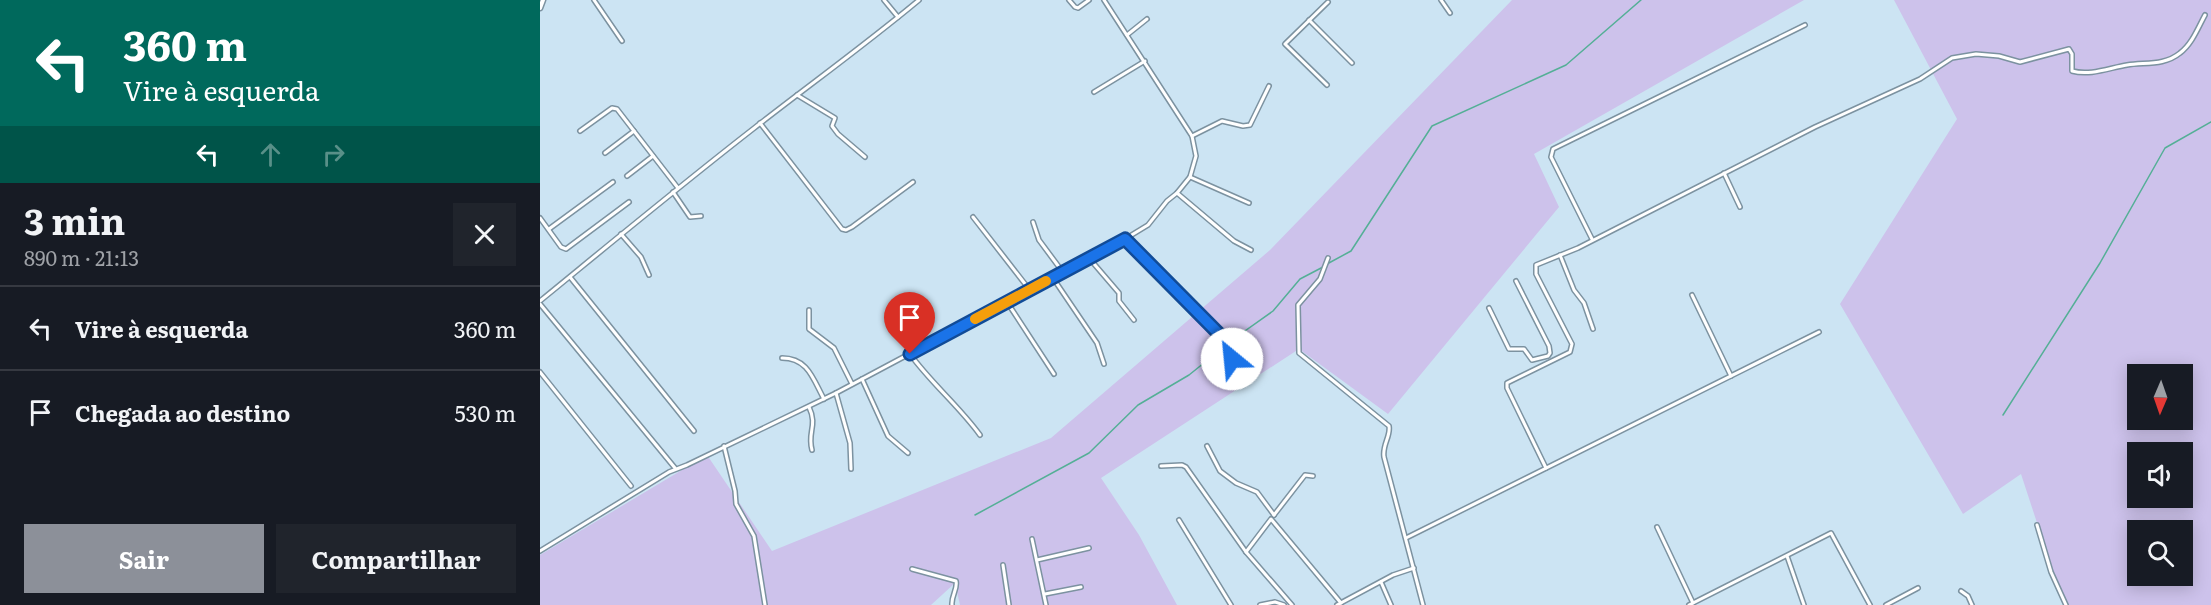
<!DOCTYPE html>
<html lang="pt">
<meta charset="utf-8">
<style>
:root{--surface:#171b24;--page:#20242c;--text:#f1f3f6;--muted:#9ea1a6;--line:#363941;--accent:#8c9099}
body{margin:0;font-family:Literata,serif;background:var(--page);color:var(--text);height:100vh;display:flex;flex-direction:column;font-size:22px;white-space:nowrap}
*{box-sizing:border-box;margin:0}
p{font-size:20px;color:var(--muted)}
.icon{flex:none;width:33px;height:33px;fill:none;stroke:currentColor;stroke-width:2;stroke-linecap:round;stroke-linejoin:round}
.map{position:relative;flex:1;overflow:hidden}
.panel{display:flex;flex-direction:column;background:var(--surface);width:540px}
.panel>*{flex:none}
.guide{background:#00695c;color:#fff;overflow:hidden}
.needle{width:39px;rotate:182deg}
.fabs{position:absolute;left:1587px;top:364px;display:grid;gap:12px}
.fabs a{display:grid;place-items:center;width:66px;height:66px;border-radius:0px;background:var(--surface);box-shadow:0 3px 15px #0003;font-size:30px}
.pin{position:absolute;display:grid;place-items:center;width:51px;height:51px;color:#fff;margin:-62px -26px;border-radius:50% 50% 50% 0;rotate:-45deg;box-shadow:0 0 6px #0007}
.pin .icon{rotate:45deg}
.me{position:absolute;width:66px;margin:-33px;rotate:332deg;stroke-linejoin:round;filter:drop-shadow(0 0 4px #0008)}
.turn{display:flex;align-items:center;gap:21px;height:126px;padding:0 24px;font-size:27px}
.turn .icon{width:78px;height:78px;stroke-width:2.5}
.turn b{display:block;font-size:42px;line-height:51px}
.lanes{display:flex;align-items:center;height:57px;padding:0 24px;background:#0003;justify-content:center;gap:30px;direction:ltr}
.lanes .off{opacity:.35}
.round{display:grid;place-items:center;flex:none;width:63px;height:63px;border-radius:0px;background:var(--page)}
.headline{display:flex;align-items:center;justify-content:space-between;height:102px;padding:0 24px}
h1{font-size:36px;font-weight:700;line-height:45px}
.action{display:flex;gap:12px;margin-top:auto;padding:12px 24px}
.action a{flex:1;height:69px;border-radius:0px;background:var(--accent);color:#fff;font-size:24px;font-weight:700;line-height:69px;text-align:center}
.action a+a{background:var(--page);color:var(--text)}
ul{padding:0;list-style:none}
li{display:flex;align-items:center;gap:18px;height:84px;padding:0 24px;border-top:2px solid var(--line)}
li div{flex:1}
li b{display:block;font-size:22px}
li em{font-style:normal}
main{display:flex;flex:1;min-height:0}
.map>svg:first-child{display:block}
</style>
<main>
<section class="panel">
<div class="guide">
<div class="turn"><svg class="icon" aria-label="left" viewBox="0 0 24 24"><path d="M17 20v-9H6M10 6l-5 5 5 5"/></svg><div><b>360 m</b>Vire à esquerda</div></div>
<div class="lanes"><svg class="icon" aria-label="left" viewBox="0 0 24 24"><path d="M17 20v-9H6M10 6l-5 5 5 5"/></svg><svg class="icon off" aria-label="ahead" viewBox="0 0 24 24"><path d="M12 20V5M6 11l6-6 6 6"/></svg><svg class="icon off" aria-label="right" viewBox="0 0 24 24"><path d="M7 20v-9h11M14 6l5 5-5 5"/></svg></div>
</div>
<div class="headline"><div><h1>3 min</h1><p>890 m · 21:13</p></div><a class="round"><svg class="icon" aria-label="close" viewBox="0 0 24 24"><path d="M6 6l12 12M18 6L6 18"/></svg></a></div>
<ul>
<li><svg class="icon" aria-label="left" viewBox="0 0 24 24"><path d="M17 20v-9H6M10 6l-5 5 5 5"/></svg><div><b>Vire à esquerda</b></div><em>360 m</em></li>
<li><svg class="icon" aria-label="arrive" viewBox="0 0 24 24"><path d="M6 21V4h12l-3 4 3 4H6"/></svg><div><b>Chegada ao destino</b></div><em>530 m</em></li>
</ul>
<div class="action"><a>Sair</a><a>Compartilhar</a></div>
</section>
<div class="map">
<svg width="1671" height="605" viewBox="0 0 1671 605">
<rect width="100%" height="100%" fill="#cce4f3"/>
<!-- green -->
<g fill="#cdc2eb" fill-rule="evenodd">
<path d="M972,0H1264L994,154L1019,207L848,414L759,349L561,478L599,535L637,605H420L415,583L391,605H0V555L167,455L232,551L511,438L730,250Z"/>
<path d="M1354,0H1671V605H1524L1481,474L1423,514L1300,304L1417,119ZM1598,375H1642V420H1598ZM1598,453H1642V498H1598ZM1598,531H1642V576H1598Z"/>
</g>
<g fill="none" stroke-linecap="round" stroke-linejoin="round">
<!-- stream -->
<g stroke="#54af96" stroke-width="1.5">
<path d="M787,264L811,251L892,126L1026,65L1101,0"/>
<path d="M1463,415L1560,263L1625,148L1671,122"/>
<path d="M435,515L549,453L598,405L649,375L695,338L733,311L760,279L783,267"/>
</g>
<defs>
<g id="minor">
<path d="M54,0L82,41"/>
<path d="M344,0L358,17"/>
<path d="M529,0L535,7L538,8L549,0"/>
<path d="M901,0L910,13"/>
<path d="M769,20L812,63"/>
<path d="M587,35L607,19"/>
<path d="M787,85L745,44L788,2"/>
<path d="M554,92L605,61"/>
<path d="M257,95L295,118L292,126L298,134L325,157"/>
<path d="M220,123L302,229L306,230L312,227L373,182"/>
<path d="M40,131L72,108L77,109L138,188"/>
<path d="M652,136L682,121L703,126L710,125L729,86"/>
<path d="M65,153L94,131"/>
<path d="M1184,173L1200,207"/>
<path d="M87,176L113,156"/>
<path d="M650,177L709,203"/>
<path d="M133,192L150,217L161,216"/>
<path d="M637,193L694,241L711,250"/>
<path d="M433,217L489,289"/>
<path d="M0,218L21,247L26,249L89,202"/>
<path d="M493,222L499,240L522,271"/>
<path d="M9,229L73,182"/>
<path d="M81,234L101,257L109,275"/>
<path d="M585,239L690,345C696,356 691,364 683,372"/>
<path d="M1052,239L1011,157L1013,149L1265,25"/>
<path d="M1020,255L1034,290L1044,303L1053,329"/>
<path d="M549,258L579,293V301L594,320"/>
<path d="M788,258L780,279L758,305L759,353L849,426C851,436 842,445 844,457L883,605"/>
<path d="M30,277L154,431"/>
<path d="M513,278L557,343L564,364"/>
<path d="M1152,295L1191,376"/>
<path d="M0,301C71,243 141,185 213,129C268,86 325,45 379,0"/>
<path d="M467,302L514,374"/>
<path d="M0,304L135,468"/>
<path d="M949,308L969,349H984L992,360L1008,356L1010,353L1009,346L976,281"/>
<path d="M269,310V329L294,348L312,384"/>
<path d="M370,354C391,383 419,406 440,435"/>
<path d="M242,358C268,358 273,379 284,399"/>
<path d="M0,372L91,486"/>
<path d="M322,379L348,436L368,453"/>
<path d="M296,393L310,443L311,469"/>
<path d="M269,407C278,426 267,432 272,450"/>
<path d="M184,446L195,491L196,504L214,536L225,605"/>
<path d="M667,446L680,471L696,483L717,492L734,515"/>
<path d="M621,466L642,465L646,467L706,552L752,605"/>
<path d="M1006,468L967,388V383L971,381L1030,352L1032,344L996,274V265L1038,248L1275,127L1380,79L1412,58L1436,54L1459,56L1480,62L1529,49L1532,54V71C1550,76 1569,68 1587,65C1605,62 1624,66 1640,53C1652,44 1658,28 1665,15"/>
<path d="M734,515L765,475L773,476"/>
<path d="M639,520L691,605"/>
<path d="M1497,525L1511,572L1526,605"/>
<path d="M1117,527L1153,603"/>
<path d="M866,538L1279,332"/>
<path d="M492,539L506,605"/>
<path d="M0,551L129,472L147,465L296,393L585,239L608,225L627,201L637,193L650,177L656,156L652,136L564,0"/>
<path d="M706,552L731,519L801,603"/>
<path d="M1247,556L1264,605"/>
<path d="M497,560L549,548"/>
<path d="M463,565L469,605"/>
<path d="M372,569L416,581C418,589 411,596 412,605"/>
<path d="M841,582L851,605"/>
<path d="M1421,591L1428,596L1432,605"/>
<path d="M505,594L541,587"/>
<path d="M720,605L735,602L744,605"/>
<path d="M797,605L853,575L874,568"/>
<path d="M1149,605L1291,533L1330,605"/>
<path d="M1346,605L1378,588"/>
</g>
<path id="secondary" d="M0,8L3,0"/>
</defs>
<!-- minor casing -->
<use href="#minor" stroke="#7c92a0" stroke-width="6"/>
<!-- secondary casing -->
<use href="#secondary" stroke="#7c92a0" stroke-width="7"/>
<!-- minor -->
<use href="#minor" stroke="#fff" stroke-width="3"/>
<!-- secondary -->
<use href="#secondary" stroke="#fff" stroke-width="4"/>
</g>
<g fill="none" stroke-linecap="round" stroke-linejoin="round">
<defs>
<path id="route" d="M370,354L585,239L690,345L693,351L692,359"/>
</defs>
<!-- route casing -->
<use href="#route" stroke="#114b97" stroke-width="15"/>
<!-- route -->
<use href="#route" stroke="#1a73e8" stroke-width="10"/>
<!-- slow -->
<path stroke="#f59e0b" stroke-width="10" d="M435,319L506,281"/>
</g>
</svg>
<div class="fabs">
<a><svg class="needle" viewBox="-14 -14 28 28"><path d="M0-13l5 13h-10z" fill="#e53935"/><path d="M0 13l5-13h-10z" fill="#9ea1a6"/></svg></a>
<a><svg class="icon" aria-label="sound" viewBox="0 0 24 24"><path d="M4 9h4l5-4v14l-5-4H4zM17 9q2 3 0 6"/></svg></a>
<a><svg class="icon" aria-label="search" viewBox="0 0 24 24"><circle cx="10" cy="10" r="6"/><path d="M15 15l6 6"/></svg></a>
</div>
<div class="pin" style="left:370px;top:354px;background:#d93025"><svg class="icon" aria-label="arrive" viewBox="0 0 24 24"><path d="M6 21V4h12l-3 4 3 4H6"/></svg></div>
<svg class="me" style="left:692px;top:359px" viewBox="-20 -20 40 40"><circle r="19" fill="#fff"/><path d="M0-13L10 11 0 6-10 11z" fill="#1a73e8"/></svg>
</div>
</main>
